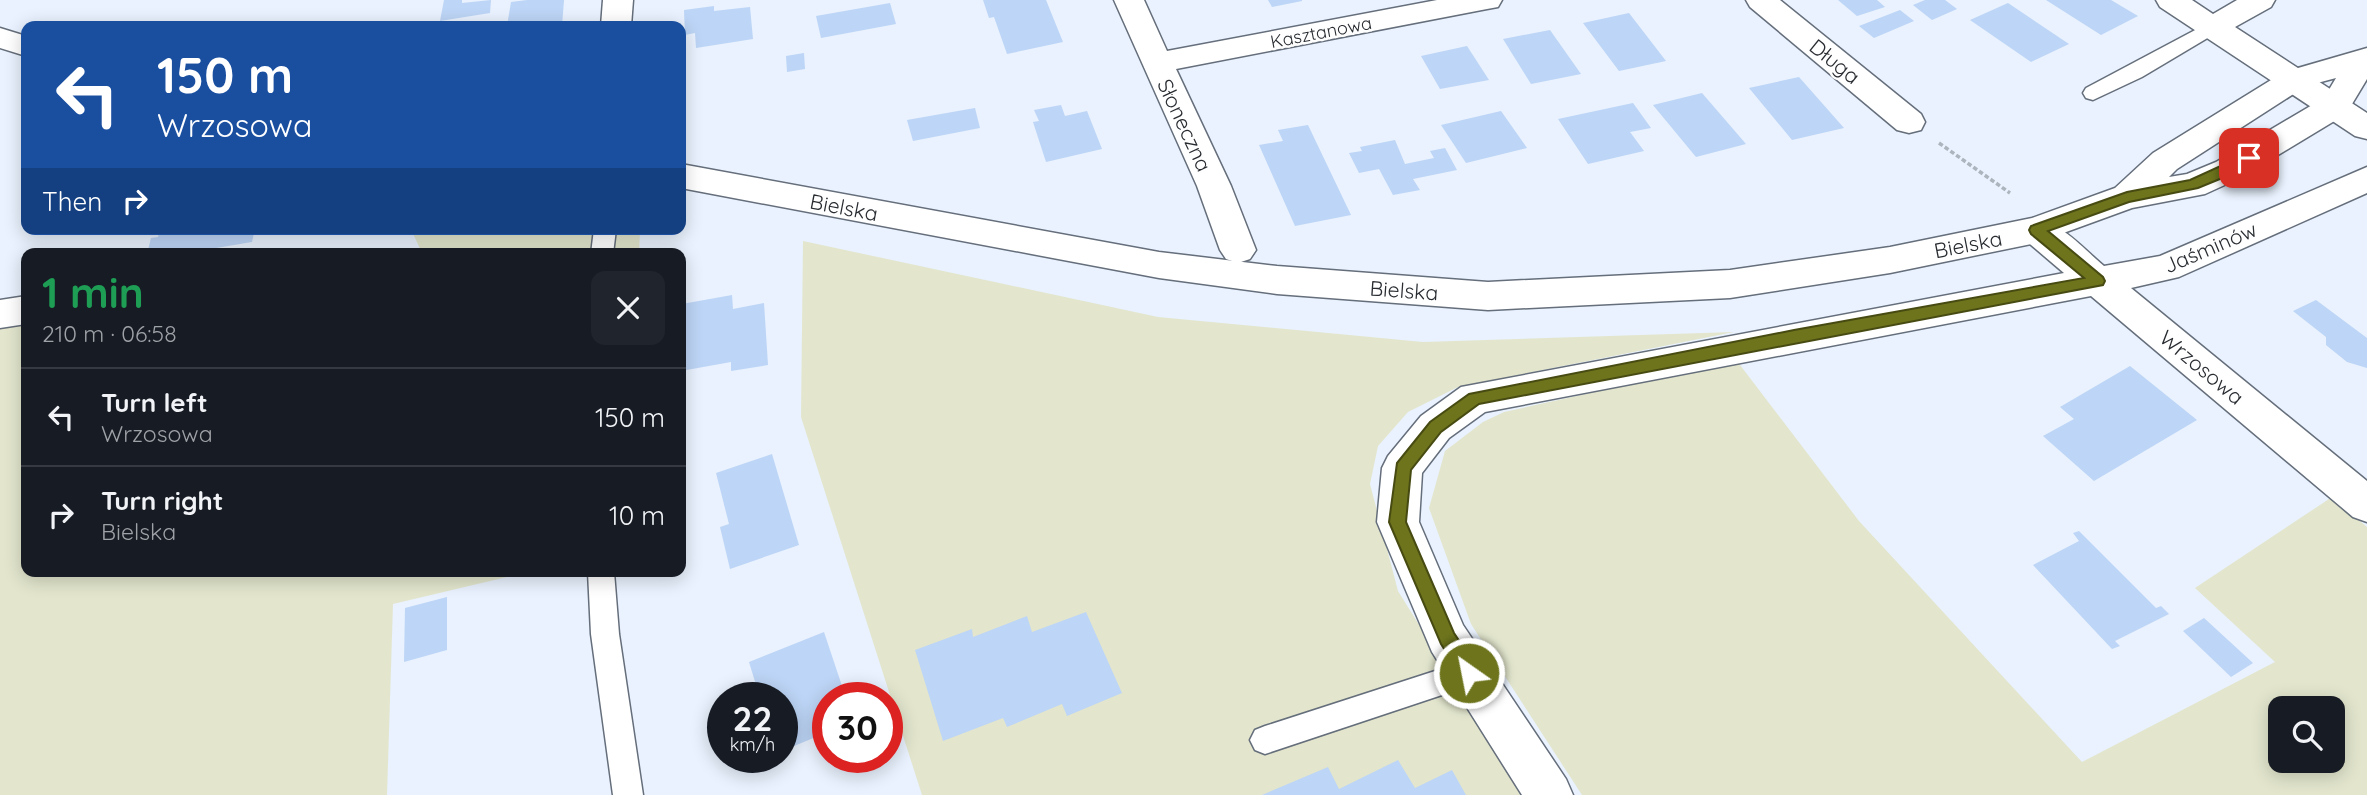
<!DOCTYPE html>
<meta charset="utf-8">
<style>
:root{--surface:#171b24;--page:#20242c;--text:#f1f3f6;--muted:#9ea1a6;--line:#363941}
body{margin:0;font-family:Quicksand,sans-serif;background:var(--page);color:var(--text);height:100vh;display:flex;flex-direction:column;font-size:26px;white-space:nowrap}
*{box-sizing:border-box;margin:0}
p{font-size:23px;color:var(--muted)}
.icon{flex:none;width:38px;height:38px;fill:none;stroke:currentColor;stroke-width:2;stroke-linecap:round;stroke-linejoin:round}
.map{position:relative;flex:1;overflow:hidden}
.details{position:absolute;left:21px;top:248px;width:665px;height:329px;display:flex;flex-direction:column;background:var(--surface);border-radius:14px;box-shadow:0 4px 18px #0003}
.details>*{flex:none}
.guide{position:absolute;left:21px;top:21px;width:665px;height:214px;border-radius:14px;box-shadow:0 4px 18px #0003;background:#1a4fa0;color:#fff;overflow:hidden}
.controls{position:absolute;left:2268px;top:696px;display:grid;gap:14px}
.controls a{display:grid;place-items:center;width:77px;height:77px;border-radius:14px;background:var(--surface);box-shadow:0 4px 18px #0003;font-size:35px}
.speed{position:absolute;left:707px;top:682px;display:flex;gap:14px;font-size:35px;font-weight:700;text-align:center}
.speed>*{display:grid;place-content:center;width:91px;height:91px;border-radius:50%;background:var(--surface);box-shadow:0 4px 18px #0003;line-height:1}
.speed small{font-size:18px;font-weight:400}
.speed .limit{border:10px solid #d22;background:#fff;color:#111}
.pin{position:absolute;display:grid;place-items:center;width:60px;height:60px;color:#fff;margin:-30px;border-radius:14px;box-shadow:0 4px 10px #0006}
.me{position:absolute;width:77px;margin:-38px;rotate:327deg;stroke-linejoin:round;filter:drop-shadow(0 0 5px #0008)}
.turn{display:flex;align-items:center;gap:24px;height:147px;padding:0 21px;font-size:32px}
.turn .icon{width:91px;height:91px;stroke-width:2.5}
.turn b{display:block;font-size:49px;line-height:60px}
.then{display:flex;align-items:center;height:66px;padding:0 21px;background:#0003;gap:14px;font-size:26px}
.round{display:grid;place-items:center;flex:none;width:74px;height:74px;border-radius:14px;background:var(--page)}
.head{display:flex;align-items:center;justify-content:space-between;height:119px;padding:0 21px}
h1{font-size:42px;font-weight:700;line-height:52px;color:#1e9e55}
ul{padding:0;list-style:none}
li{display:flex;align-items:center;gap:21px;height:98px;padding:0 21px;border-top:2px solid var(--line)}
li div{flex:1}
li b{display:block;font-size:26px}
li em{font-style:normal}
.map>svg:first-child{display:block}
</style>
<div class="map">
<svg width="2367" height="795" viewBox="0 0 2367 795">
<rect width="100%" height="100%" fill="#e9f2fe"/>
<!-- green -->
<g fill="#e3e6cd" fill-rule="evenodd">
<path d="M411,229H640L639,254H409L421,251Z"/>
<path d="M803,241L1158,317L1423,342L1734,332L1458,387L1408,412L1378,446L1370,484L1398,591L1525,795H922L801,417Z"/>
<path d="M26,323V572H528L393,604L387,795H0V328Z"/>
<path d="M1737,361L1859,521L2082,762L2275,662L2195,588L2332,497L2367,527V795H1582L1471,624L1429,508L1445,451L1483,422L1504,412ZM2280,709H2333V761H2280Z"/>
</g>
<!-- building -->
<g fill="#bdd5f6">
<path d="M444,0H462V3L491,0L490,13L440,21Z"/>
<path d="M527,0H564L562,26H507L511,2Z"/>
<path d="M983,0H1046L1063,42L1007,54L994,17L989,18Z"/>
<path d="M1268,0H1302V1L1272,7Z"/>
<path d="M1838,0H1877L1885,7L1857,16Z"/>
<path d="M1925,0H1945L1957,9L1932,20L1913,5Z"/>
<path d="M2046,0H2111L2138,16L2101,35Z"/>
<path d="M890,3L896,24L821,38L816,16Z"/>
<path d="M2008,3L2069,44L2031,62L1970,20Z"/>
<path d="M714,6V11L750,7L753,39L696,48L695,33L685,35L684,10Z"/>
<path d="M1900,10L1914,21L1874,38L1859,26Z"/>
<path d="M1629,13L1666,61L1619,71L1583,23Z"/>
<path d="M1550,30L1581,74L1531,84L1503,39Z"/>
<path d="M1467,46L1489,80L1440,89L1421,56Z"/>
<path d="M804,53L805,69L787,72L786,56Z"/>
<path d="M1799,77L1844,128L1792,140L1749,88Z"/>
<path d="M1702,93L1746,144L1696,157L1653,105Z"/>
<path d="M1633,103L1651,128L1630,132L1644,151L1588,164L1558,119Z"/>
<path d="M1061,105L1065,116L1087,111L1102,149L1046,162L1033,122L1039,121L1034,110Z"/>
<path d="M975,108L980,128L913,141L907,120Z"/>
<path d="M1501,111L1527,148L1466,163L1441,125Z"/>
<path d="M1308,125L1351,215L1295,226L1259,145L1283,141L1278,130Z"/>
<path d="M1395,140L1405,164L1434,158L1430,151L1445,148L1457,170L1413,179L1420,190L1393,195L1379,169L1359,173L1349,153L1362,151L1360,147Z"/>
<path d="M160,229H255L252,242L180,254H147L151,238L158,237Z"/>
<path d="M732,295L733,309L764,303L768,365L731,371V362L681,371L682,304Z"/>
<path d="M2316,300L2367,338V368L2347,362L2326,345V337L2293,311Z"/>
<path d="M2130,366L2197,420L2094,481L2043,436L2074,419L2060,407Z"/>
<path d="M772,454L799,545L730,569L720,527L729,524L716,473Z"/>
<path d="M2079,531L2156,608L2161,606L2169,614L2115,641L2120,646L2112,649L2033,565L2079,541L2073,533Z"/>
<path d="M447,597V650L404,662L405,608Z"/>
<path d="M1086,612L1122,693L1067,716L1062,704L1007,727L1003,718L943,741L915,650L972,629L973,637L1027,616L1032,632Z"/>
<path d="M2204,618L2253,663L2231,677L2183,631Z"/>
<path d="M824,632L846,698H828V732L782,751V698H760L749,662Z"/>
<path d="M1398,760L1415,788L1452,770L1466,795H1262L1328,767L1339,789Z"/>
</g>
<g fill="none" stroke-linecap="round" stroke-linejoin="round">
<defs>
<g id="lane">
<path d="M2214,20L2221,22L2224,26L2221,30L2142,77L2093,100L2086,98L2083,93L2086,88Z"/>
<path d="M594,229H616L613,254H591Z"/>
<path d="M588,572H614L619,634L643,795H613L591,634Z"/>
<path d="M1469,660L1479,664L1483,673L1479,682L1469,686L1265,754L1255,750L1250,740L1255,730L1265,726Z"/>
</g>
<g id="street">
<path d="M603,0H633L631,26H601Z"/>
<path d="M1114,0H1144L1167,51L1437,0H1502L1498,7L1487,9L1176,69L1231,186L1256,250L1250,259L1238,263L1226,259L1220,250L1197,186Z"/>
<path d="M1746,0H1780L1921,114L1925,122L1921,130L1909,133L1897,130L1750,7Z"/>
<path d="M2156,0H2192L2213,14L2237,0H2275L2271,7L2235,27L2367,113V139L2355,136L2160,7Z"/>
<path d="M2367,167V193L2179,277L2131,288L2367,481V522L2353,517L2091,296L1485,412L1449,438L1422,473L1419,522L1463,625L1566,779L1573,795H1522L1432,652L1377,522L1382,468L1388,456L1421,416L1461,387L2064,273L2024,239L2019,230L2024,221C2053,212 2082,248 2104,266L2160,256Z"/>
<path d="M26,296V324L0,328V300Z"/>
</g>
<g id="secondary">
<path d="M0,28L26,36V56L0,48Z"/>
<path d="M2367,48V79L2346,114L2240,178L2205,194L2132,208L2036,243L1890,273L1730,298L1488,310L1277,294L1159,278L681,188V164L1159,252L1277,266L1488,282L1730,270L1890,247L2032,218L2115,188L2153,153L2284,72ZM2336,78L2324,98L2216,162L2187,174L2169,177L2177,169L2306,86Z"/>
</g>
</defs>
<!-- lane casing -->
<use href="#lane" stroke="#656e7b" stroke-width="3"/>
<!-- street casing -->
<use href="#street" stroke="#656e7b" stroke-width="3"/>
<!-- secondary casing -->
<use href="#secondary" stroke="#656e7b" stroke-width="3"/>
<!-- path -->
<path stroke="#acb4bd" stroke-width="3.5" stroke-dasharray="4.5 2.5" stroke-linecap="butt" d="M1939,143L2010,193"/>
<!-- lane -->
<use href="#lane" fill="#fff" fill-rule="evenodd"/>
<!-- street -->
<use href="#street" fill="#fff" fill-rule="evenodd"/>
<!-- secondary -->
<use href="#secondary" fill="#fff" fill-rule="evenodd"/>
</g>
<!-- route -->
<path fill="#6d741c" stroke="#474b12" stroke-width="2" d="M2249,153L2254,154V161L2232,174L2198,188L2129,202L2048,231L2103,277L2105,281L2103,285L1479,404L1441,432L1411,470L1406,522L1454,633L1476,666L1478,673L1476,679L1469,681L1463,679L1441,644L1389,522L1397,463L1430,422L1469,394L1794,330L2084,278L2031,234L2029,230L2031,226L2127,192L2190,180Z"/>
<g text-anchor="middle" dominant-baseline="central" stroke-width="5" stroke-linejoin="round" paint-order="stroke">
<!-- far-street labels -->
<g font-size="18" fill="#282c31" stroke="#fefefe">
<text transform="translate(1321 32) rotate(-11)">Kasztanowa</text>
</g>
<!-- street labels -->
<g font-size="21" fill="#282c31" stroke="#fefefe">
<text transform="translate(1835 61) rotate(39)">Długa</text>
<text transform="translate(1185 125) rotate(65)">Słoneczna</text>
<text transform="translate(844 207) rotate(11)">Bielska</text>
<text transform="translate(1968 244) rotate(-11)">Bielska</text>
<text transform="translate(2210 247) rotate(-23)">Jaśminów</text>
<text transform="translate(1404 290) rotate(4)">Bielska</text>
<text transform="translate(2202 367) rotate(40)">Wrzosowa</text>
</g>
</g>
</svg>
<div class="controls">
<a><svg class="icon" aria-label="search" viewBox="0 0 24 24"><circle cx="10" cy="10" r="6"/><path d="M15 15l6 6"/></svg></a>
</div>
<div class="speed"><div>22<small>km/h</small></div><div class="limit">30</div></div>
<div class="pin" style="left:2249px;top:158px;background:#d93025"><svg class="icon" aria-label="arrive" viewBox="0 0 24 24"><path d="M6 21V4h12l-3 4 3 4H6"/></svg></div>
<svg class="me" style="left:1469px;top:673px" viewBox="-20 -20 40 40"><circle r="17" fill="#6d741c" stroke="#fff" stroke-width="3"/><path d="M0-11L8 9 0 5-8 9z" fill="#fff"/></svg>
<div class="guide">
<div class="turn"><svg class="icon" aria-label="left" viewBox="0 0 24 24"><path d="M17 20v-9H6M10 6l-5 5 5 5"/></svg><div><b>150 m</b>Wrzosowa</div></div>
<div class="then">Then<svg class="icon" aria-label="right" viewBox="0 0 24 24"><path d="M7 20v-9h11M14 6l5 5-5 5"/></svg></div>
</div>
<section class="details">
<div class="head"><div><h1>1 min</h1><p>210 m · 06:58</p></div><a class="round"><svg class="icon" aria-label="close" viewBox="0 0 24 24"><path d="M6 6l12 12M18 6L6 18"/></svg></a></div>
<ul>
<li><svg class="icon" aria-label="left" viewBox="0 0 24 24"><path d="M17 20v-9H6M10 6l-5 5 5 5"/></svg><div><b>Turn left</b><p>Wrzosowa</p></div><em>150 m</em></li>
<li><svg class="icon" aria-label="right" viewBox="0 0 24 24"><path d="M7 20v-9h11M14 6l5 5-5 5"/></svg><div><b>Turn right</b><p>Bielska</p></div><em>10 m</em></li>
</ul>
</section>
</div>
